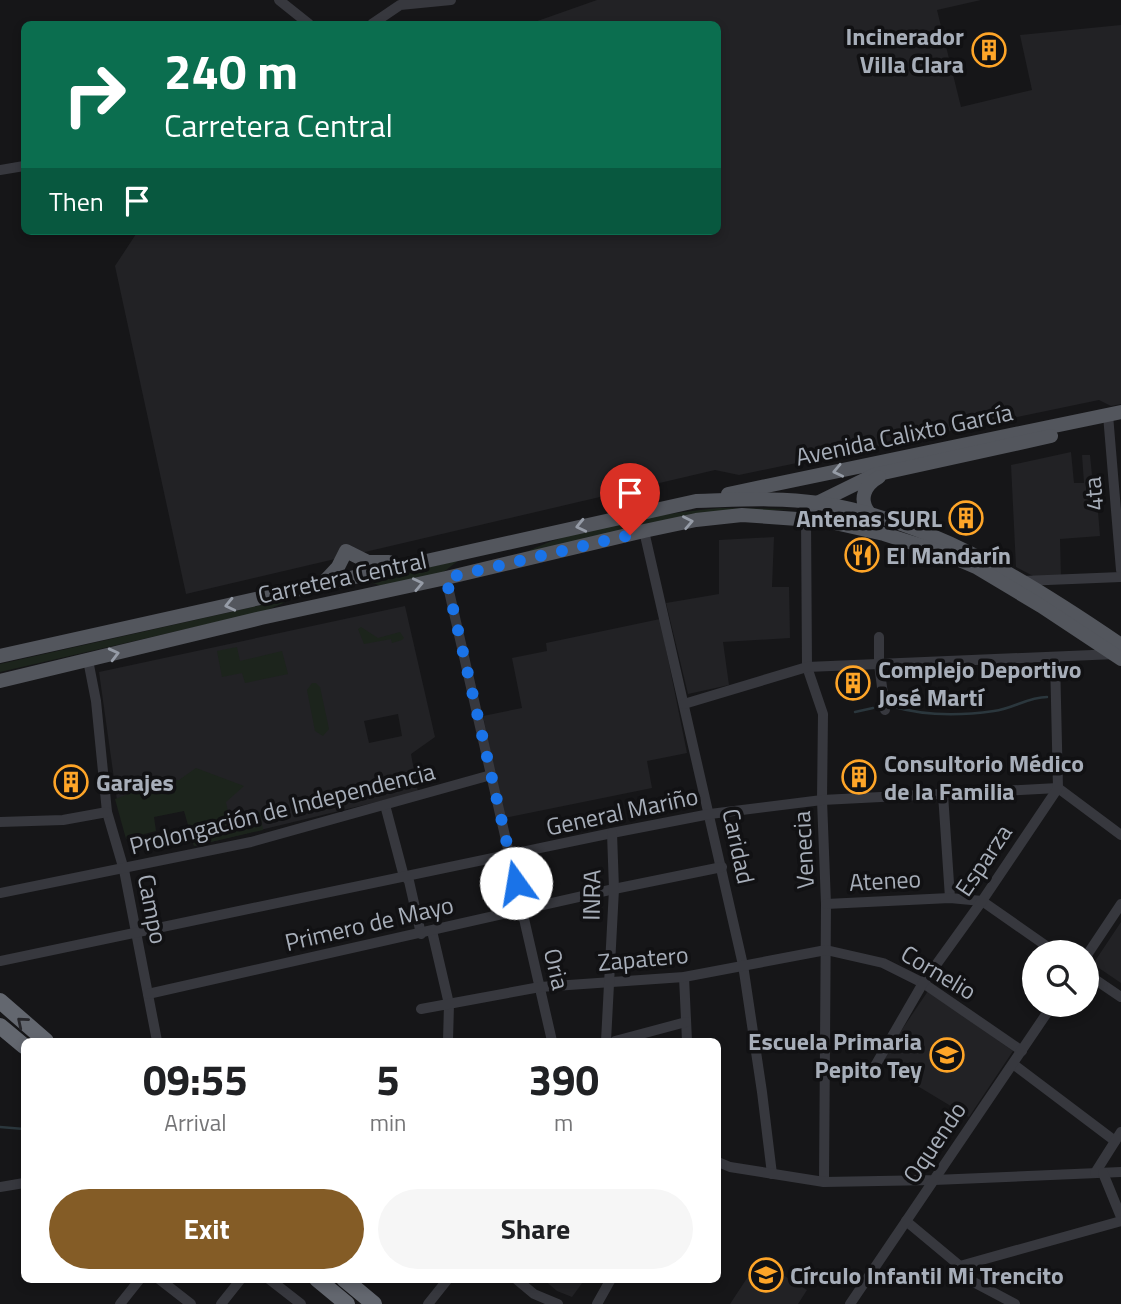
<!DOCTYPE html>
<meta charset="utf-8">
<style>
:root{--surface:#fff;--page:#f6f6f6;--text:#202124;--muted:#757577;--accent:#845c26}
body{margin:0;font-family:"Titillium Web",sans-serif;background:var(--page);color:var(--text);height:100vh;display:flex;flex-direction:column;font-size:26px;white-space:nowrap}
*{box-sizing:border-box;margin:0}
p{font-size:23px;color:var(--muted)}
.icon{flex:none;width:38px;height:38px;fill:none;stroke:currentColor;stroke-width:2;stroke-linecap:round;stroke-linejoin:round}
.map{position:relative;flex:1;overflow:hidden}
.sheet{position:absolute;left:21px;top:1038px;width:700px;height:245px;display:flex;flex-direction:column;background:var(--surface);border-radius:10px;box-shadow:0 4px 10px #0003}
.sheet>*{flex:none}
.top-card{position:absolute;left:21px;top:21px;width:700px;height:214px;border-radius:10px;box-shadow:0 4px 10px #0003;background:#0b6e4f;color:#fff;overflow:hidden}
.buttons{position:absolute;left:1022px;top:940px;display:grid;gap:14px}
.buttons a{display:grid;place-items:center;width:77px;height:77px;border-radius:50%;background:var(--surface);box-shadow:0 4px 10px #0003;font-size:35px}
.pin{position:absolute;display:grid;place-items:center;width:60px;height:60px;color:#fff;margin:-72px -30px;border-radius:50% 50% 50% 0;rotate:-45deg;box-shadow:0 0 7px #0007}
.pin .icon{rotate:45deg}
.me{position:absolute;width:77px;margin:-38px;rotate:347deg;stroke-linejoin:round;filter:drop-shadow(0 0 5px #0008)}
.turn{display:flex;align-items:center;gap:24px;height:147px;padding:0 28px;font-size:32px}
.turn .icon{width:91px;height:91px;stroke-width:2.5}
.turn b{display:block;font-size:49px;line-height:60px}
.then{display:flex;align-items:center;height:66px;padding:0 28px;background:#0003;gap:14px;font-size:26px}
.eta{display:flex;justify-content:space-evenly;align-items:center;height:119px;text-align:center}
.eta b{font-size:42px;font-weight:700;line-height:49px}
.primary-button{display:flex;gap:14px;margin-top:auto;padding:14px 28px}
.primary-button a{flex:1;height:80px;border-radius:42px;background:var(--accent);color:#fff;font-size:28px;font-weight:700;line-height:80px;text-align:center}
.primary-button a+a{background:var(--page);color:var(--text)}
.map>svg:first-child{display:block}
</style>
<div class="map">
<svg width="1121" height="1304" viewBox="0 0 1121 1304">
<rect width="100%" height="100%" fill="#161618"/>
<!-- built -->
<g fill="#222225" fill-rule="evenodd">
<path d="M597,0H981L937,10L961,107L1032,90L1020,35L1121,25V404L1111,406L1099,400L739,475L715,470L186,594L115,266L138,231H718V24H529Z"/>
<path d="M1071,452L1074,483H1084L1082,455H1090L1092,475H1095L1100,536L1060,539L1061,577H1035L1016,567L1011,465Z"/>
<path d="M774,537L772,587H789L790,638L723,642L729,685L688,694L666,603L719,594V540Z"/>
<path d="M405,606L435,737L411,754L418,792L194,846L182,795L118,807L99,672ZM398,714L402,736L369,743L364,721Z"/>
<path d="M660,619L687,753L647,761L652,788L504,818L483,716L522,708L512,658L547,651L546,643Z"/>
<path d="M1121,922V983L1093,964Z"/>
<path d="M928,991L1013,1051L969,1117L886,1067L882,1059Z"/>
<path d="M759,1260L807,1290L798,1304H730Z"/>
<path d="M543,1279H585L572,1297L557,1291Z"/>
</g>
<!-- green -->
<g fill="#1c241c">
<path d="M719,508L794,509L705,513L526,552C586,524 653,515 719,508Z"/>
<path d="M459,560L441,574L384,587L370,582Z"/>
<path d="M297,597L265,611L0,672V664Z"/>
<path d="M361,627L378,638L400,632L404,638L402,640L392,643L391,639L364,644L358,629Z"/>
<path d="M237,647L240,661L282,651L288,674L245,683L242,673L222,677L217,651Z"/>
<path d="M312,683H316L320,687L329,729L323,736L315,731L307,690Z"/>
<path d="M196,768L244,786L226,802L229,816L260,812L263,830L194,846L184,811L154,817L156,831L126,839L115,799L137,791L157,779L179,780Z"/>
</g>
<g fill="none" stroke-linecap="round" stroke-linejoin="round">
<!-- stream -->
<g stroke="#2b373d" stroke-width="2.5">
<path d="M891,706C924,716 960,716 994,711C1012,709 1028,697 1047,697"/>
<path d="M855,712L873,708"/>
<path d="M0,1127L24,1129"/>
</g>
<!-- minor -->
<g stroke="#37383e" stroke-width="10">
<path d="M279,0L309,24"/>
<path d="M372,24L400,5L451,0"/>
<path d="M0,170L24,166"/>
<path d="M1108,415L1121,570"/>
<path d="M806,518L807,667L823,714L822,800L826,904L824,1182"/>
<path d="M644,531L743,965L762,1092L772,1174"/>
<path d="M446,578L552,1041"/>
<path d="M1023,581L1121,577"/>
<path d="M879,637V664L885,710"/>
<path d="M88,660L96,701L107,812L124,870L157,1041"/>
<path d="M684,704L807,667L1116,654"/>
<path d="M943,794L950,898"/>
<path d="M385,805L403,873L409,881L421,934"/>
<path d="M0,822L63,820L107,812"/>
<path d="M0,893L251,842L491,775"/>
<path d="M826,904L950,898L982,901L1055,952"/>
<path d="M432,931L449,1004L448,1041"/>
<path d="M1087,955L1121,904"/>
<path d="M0,961L612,833L710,814L822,800L1058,788L1121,835"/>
<path d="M1087,974L1121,997"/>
<path d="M684,977L687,1041"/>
<path d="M148,994L614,889L722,867"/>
<path d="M421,1009L540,987L684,977L826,950L883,963L923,983L1022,1051"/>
<path d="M606,1041L614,889L612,833"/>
<path d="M615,1041L686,1022"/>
<path d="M1013,1064L1115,1141"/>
<path d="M875,1066L923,983L982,901L1058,788L1055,658"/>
<path d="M718,1162L730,1167L824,1182L934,1180L1121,1172"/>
<path d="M1095,1173L1121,1132"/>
<path d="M1103,1173L1121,1217"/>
<path d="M0,1187L24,1183"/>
<path d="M906,1221L960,1266L966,1278L1015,1304"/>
<path d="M960,1266L1121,1221"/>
<path d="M159,1279L191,1304"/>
<path d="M269,1279L301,1304"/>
<path d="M516,1279L534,1294L558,1304"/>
<path d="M120,1304L140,1279"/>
<path d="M221,1304L241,1279"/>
<path d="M428,1304L448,1279"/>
<path d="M597,1304L611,1279"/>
<path d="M850,1304L1053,1004"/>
</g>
<!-- major -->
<g stroke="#53565d" stroke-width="14">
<path d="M728,494L1121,412"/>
<path d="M813,505L874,475L1051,436"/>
<path d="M869,513C858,499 865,485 879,477"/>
<path d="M324,582L338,567L346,551L368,562H389"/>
<path d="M0,656L696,501C737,500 779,497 819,503C931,520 1029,582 1121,645"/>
<path d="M0,681L261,618L446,578L644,531L696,520L742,515L826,521L884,534L941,552L976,567L1041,606L1121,659"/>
</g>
<!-- highway -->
<g stroke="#63676f" stroke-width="16">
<path d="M0,1001L46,1041"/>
<path d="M0,1026L24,1046"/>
<path d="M317,1279L347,1304"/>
<path d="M344,1279L374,1304"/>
</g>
</g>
<!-- one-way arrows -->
<defs><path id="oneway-chevron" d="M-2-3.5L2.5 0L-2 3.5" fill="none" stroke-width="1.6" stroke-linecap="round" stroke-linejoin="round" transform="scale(1.75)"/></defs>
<g stroke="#969ca7">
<use href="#oneway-chevron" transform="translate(838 471) rotate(168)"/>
<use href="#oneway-chevron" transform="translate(688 522) rotate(-11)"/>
<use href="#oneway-chevron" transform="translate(581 526) rotate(167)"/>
<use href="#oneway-chevron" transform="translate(418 584) rotate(-12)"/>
<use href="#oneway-chevron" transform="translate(230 605) rotate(167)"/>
<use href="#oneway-chevron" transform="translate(114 654) rotate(-14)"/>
</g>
<use stroke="#26262a" href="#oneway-chevron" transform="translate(22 1022) rotate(-140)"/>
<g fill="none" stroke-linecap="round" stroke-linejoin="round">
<!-- route -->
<path stroke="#1a73e8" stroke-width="12" stroke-dasharray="0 21.6" d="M516,883L446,578L630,535"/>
</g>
<!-- icons -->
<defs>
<symbol id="building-ring" viewBox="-11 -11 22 22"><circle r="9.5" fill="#111113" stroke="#fea528" stroke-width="1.5"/><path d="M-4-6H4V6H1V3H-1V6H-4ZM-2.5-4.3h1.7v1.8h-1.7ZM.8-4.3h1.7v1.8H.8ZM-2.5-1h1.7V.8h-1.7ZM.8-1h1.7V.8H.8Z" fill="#fea528"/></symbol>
<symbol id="restaurant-ring" viewBox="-11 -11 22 22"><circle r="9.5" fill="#111113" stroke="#fea528" stroke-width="1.5"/><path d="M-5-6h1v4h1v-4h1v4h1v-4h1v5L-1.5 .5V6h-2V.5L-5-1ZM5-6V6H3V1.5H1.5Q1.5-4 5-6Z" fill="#fea528"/></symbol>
<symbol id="school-ring" viewBox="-11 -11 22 22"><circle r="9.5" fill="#111113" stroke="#fea528" stroke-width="1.5"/><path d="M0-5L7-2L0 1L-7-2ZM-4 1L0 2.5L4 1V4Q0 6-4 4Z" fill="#fea528"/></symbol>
</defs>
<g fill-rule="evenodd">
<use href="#building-ring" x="970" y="31" width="38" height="38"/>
<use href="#building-ring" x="947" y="499" width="38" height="38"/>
<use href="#restaurant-ring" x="843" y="536" width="38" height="38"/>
<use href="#building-ring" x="834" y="664" width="38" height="38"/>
<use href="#building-ring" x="840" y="758" width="38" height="38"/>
<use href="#building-ring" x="52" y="763" width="38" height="38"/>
<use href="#school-ring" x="928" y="1036" width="38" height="38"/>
<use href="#school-ring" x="747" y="1256" width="38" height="38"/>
</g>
<g text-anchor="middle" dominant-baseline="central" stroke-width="7" stroke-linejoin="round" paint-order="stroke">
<!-- poi labels -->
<g font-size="24" font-weight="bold" fill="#a7aeb9" stroke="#111113" text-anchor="start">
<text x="964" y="36" text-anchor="end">Incinerador<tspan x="964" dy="28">Villa Clara</tspan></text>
<text x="942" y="518" text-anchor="end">Antenas SURL</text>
<text x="886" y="555">El Mandarín</text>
<text x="878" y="669">Complejo Deportivo<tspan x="878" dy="28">José Martí</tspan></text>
<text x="884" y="763">Consultorio Médico<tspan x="884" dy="28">de la Familia</tspan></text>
<text x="96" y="782">Garajes</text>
<text x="922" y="1041" text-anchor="end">Escuela Primaria<tspan x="922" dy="28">Pepito Tey</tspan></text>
<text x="790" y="1275">Círculo Infantil Mi Trencito</text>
</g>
<!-- street labels -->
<g font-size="24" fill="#a7aeb9" stroke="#111113">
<text transform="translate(904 434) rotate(-12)">Avenida Calixto García</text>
<text transform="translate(1093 494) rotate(-95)">4ta</text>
<text transform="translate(342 577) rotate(-12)">Carretera Central</text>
<text transform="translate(282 808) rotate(-14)">Prolongación de Independencia</text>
<text transform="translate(622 811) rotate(-12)">General Mariño</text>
<text transform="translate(739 846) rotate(78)">Caridad</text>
<text transform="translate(803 850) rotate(-93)">Venecia</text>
<text transform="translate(983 860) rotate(-56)">Esparza</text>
<text transform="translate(885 880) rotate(-3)">Ateneo</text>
<text transform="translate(591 895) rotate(-89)">INRA</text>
<text transform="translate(153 909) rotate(79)">Campo</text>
<text transform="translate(369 923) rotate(-13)">Primero de Mayo</text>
<text transform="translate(643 958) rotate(-5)">Zapatero</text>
<text transform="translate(557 969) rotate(77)">Oria</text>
<text transform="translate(939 972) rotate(31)">Cornelio</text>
<text transform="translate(934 1142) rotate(-56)">Oquendo</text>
</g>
</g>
</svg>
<div class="buttons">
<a><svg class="icon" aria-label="search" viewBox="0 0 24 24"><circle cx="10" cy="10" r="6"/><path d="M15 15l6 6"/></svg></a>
</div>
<div class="pin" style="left:630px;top:535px;background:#d93025"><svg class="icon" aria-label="arrive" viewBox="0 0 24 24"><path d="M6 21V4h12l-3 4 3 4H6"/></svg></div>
<svg class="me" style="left:516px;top:883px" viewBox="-20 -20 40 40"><circle r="19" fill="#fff"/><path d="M0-13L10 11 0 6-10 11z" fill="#1a73e8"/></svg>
<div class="top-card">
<div class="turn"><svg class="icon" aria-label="right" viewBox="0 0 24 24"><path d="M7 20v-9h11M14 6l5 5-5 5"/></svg><div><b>240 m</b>Carretera Central</div></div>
<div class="then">Then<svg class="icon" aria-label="arrive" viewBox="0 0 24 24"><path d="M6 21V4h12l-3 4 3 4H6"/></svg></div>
</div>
<section class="sheet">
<div class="eta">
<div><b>09:55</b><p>Arrival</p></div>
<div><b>5</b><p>min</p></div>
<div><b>390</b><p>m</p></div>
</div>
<div class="primary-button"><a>Exit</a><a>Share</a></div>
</section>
</div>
